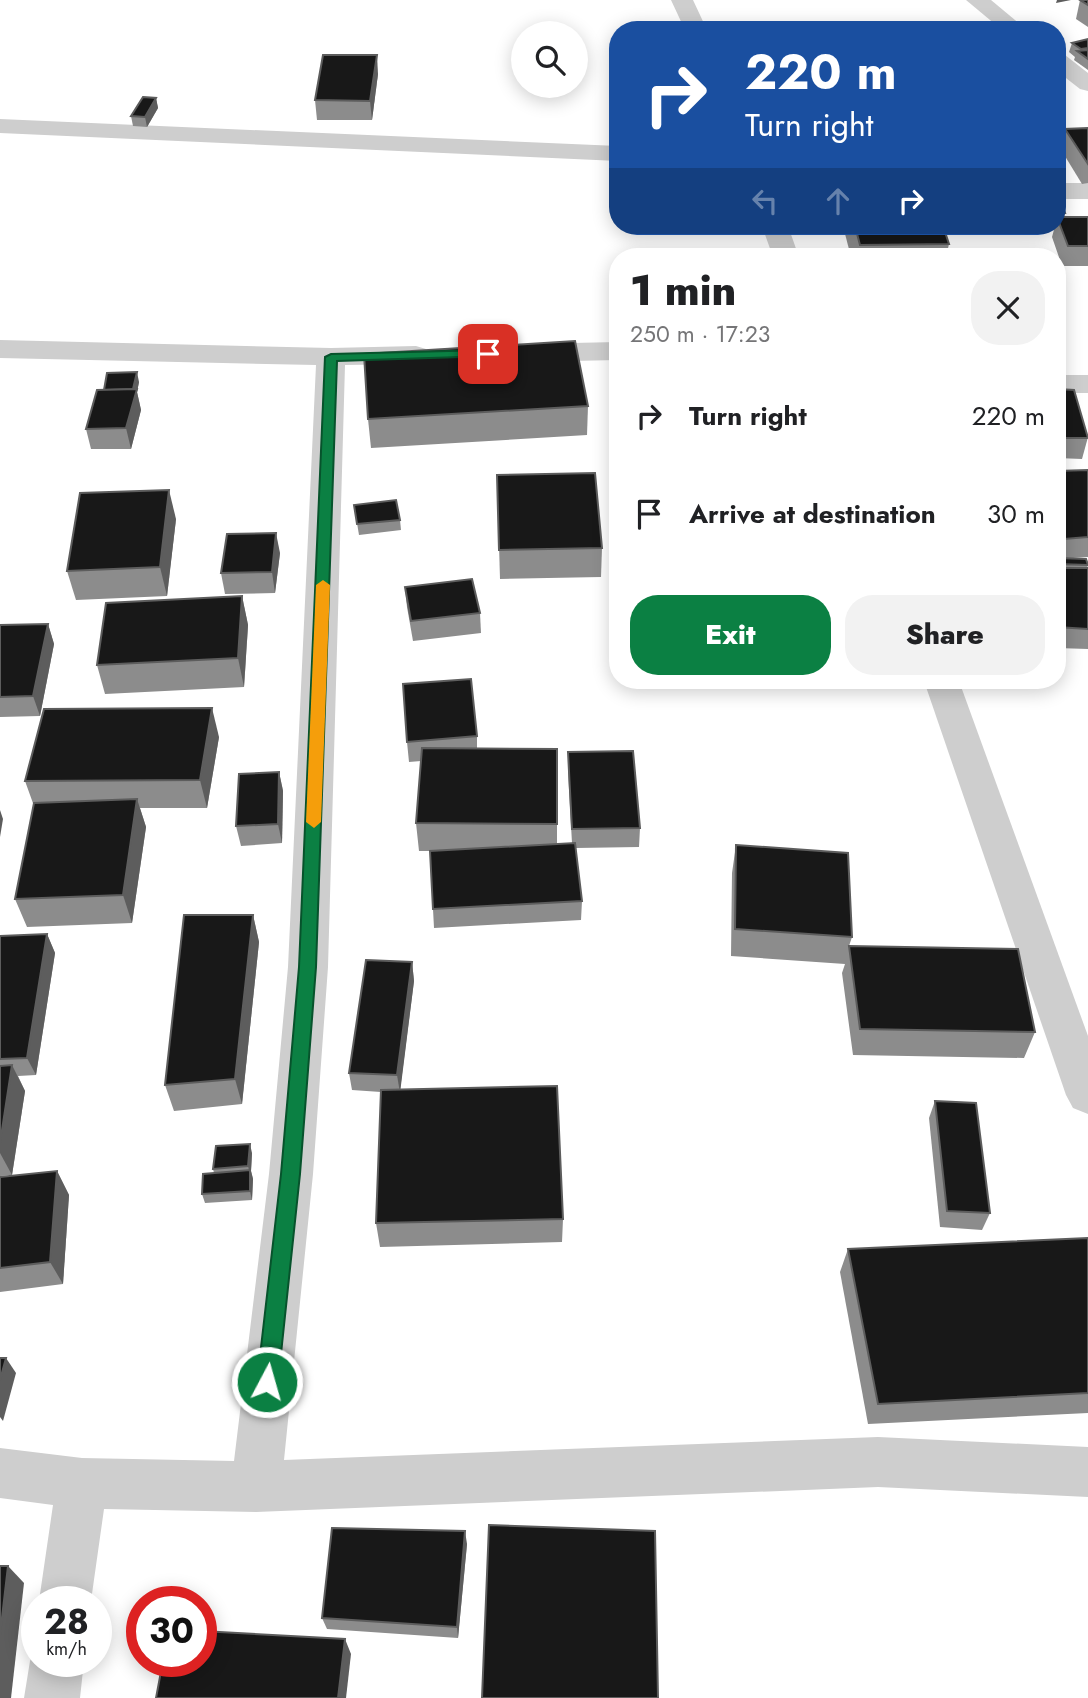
<!DOCTYPE html>
<meta charset="utf-8">
<style>
:root{--surface:#fff;--page:#f2f2f2;--text:#202124;--muted:#757577;--accent:#0b8043}
body{margin:0;font-family:Jost,sans-serif;background:var(--page);color:var(--text);height:100vh;display:flex;flex-direction:column;font-size:26px;white-space:nowrap}
*{box-sizing:border-box;margin:0}
p{font-size:23px;color:var(--muted)}
.icon{flex:none;width:38px;height:38px;fill:none;stroke:currentColor;stroke-width:2;stroke-linecap:round;stroke-linejoin:round}
.map{position:relative;flex:1;overflow:hidden}
.drawer{position:absolute;left:609px;top:248px;width:457px;height:441px;display:flex;flex-direction:column;background:var(--surface);border-radius:28px;box-shadow:0 4px 18px #0003}
.drawer>*{flex:none}
.guide{position:absolute;left:609px;top:21px;width:457px;height:214px;border-radius:28px;box-shadow:0 4px 18px #0003;background:#1a4fa0;color:#fff;overflow:hidden}
.buttons{position:absolute;left:511px;top:21px;display:grid;gap:14px}
.buttons a{display:grid;place-items:center;width:77px;height:77px;border-radius:50%;background:var(--surface);box-shadow:0 4px 18px #0003;font-size:35px}
.speed{position:absolute;left:21px;top:1586px;display:flex;gap:14px;font-size:35px;font-weight:700;text-align:center}
.speed>*{display:grid;place-content:center;width:91px;height:91px;border-radius:50%;background:var(--surface);box-shadow:0 4px 18px #0003;line-height:1}
.speed small{font-size:18px;font-weight:400}
.speed .limit{border:10px solid #d22;background:#fff;color:#111}
.pin{position:absolute;display:grid;place-items:center;width:60px;height:60px;color:#fff;margin:-30px;border-radius:14px;box-shadow:0 4px 10px #0006}
.me{position:absolute;width:77px;margin:-38px;rotate:6deg;stroke-linejoin:round;filter:drop-shadow(0 0 5px #0008)}
.turn{display:flex;align-items:center;gap:24px;height:147px;padding:0 21px;font-size:32px}
.turn .icon{width:91px;height:91px;stroke-width:2.5}
.turn b{display:block;font-size:49px;line-height:60px}
.lanes{display:flex;align-items:center;height:66px;padding:0 21px;background:#0003;justify-content:center;gap:35px;direction:ltr}
.lanes .off{opacity:.35}
.round{display:grid;place-items:center;flex:none;width:74px;height:74px;border-radius:28px;background:var(--page)}
.headline{display:flex;align-items:center;justify-content:space-between;height:119px;padding:0 21px}
h1{font-size:42px;font-weight:800;line-height:52px}
.button{display:flex;gap:14px;margin-top:auto;padding:14px 21px}
.button a{flex:1;height:80px;border-radius:28px;background:var(--accent);color:#fff;font-size:28px;font-weight:800;line-height:80px;text-align:center}
.button a+a{background:var(--page);color:var(--text)}
ul{padding:0;list-style:none}
li{display:flex;align-items:center;gap:21px;height:98px;padding:0 21px}
li div{flex:1}
li b{display:block;font-size:26px}
li em{font-style:normal}
.map>svg:first-child{display:block}
</style>
<div class="map">
<svg width="1088" height="1698" viewBox="0 0 1088 1698">
<rect width="100%" height="100%" fill="#fff"/>
<g fill="none" stroke-linecap="round" stroke-linejoin="round">
<!-- minor -->
<g fill="#cecece" fill-rule="evenodd">
<path d="M671,0H693L707,30H685Z"/>
<path d="M966,0H991L1027,30H1002Z"/>
<path d="M1057,53L1065,55L1088,73V91L1080,89L1057,71Z"/>
<path d="M0,119L618,146V161L0,133Z"/>
<rect x="1057" y="183" width="31" height="16"/>
<path d="M762,226H788L799,257H773Z"/>
<path d="M0,340L331,348L416,346L426,349L430,355L426,361L416,364L345,365L328,967L313,1174L284,1460L878,1437L1088,1447V1497L878,1487L256,1512L104,1509L91,1601H39L53,1505L0,1498V1448L82,1458L234,1461L269,1174L288,967L316,365L0,358Z"/>
<path d="M618,342V360L525,362L515,359L511,353L515,347L525,344Z"/>
<rect x="1057" y="375" width="31" height="18"/>
<path d="M924,681H959L1088,1036V1114L1073,1108L1066,1095Z"/>
<path d="M37,1644V1661H84L80,1698H24L30,1661Z"/>
</g>
</g>
<!-- wall -->
<g fill="#8c8c8c">
<path d="M1080,0H1088V27L1076,19Z"/>
<path d="M1088,39V70L1074,60L1075,57L1069,52L1072,43Z"/>
<path d="M378,74L372,120H317L315,100Z"/>
<path d="M156,98L158,108L147,127L133,126L131,116Z"/>
<path d="M1088,128V183L1082,184L1060,148L1065,129Z"/>
<path d="M1057,201L1065,213L1064,217H1088V266H1062L1052,237L1055,226H1057Z"/>
<path d="M843,226H943L949,244L946,257H851Z"/>
<path d="M139,382L137,392L141,410L131,449H91L86,429L104,390Z"/>
<path d="M1057,389L1088,437L1082,459L1057,458Z"/>
<path d="M588,406L587,435L371,448L368,419Z"/>
<path d="M1088,470V557L1073,558L1088,565L1087,568H1088V649L1057,648V471Z"/>
<path d="M497,475L602,548L601,577L500,579Z"/>
<path d="M354,505L400,520L401,530L359,535Z"/>
<path d="M176,519L167,596L76,600L67,571Z"/>
<path d="M280,553L275,593L225,594L221,573Z"/>
<path d="M405,587L480,613L481,633L413,641L407,607Z"/>
<path d="M242,596L248,625L244,687L105,694L97,665Z"/>
<path d="M48,624L54,644L40,716L0,717V625Z"/>
<path d="M477,736V749H557V844L572,843L568,772V752L640,828L639,847L576,848L582,901L581,920L434,928L433,909L432,851H419L416,823L421,761L409,762L407,742Z"/>
<path d="M219,737L207,808H140L146,827L132,923L27,927L15,899L34,806L25,781Z"/>
<path d="M279,772L283,791L282,843L241,846L236,826Z"/>
<path d="M736,845L852,937L849,946L1035,1032L1024,1058L853,1055L842,973L845,964L731,956L732,873Z"/>
<path d="M253,915L259,942L242,1104L174,1111L165,1085Z"/>
<path d="M47,934L55,953L36,1075L18,1076L25,1091L12,1175L0,1176V936Z"/>
<path d="M412,962L414,981L400,1090L563,1219L562,1242L380,1247L376,1223L381,1092L352,1090L349,1073Z"/>
<path d="M935,1101L990,1213L982,1230L940,1227L929,1118Z"/>
<path d="M252,1153L251,1171L253,1179L252,1200L205,1203L202,1194L214,1173L213,1169Z"/>
<path d="M57,1171L69,1195L63,1284L0,1292V1177Z"/>
<path d="M1088,1238V1413L868,1424L840,1272L848,1249Z"/>
<path d="M467,1544L458,1638L327,1629L322,1618Z"/>
</g>
<!-- shaded-wall -->
<g fill="#5d5d5d">
<path d="M1057,0H1071L1056,3Z"/>
<path d="M377,55L378,74L372,120L370,101Z"/>
<path d="M156,98L158,108L147,127L145,117Z"/>
<path d="M137,372L139,382L137,392L141,410L131,449L126,428Z"/>
<path d="M169,490L176,519L167,596L160,567Z"/>
<path d="M276,533L280,553L275,593L272,572Z"/>
<path d="M242,596L248,625L244,687L238,658Z"/>
<path d="M48,624L54,644L40,716L33,696Z"/>
<path d="M212,708L219,737L207,808L200,780Z"/>
<path d="M279,772L283,791L282,843L278,824Z"/>
<path d="M137,799L146,827L132,923L123,895Z"/>
<path d="M0,810L3,819L0,837Z"/>
<path d="M253,915L259,942L242,1104L235,1079Z"/>
<path d="M47,934L55,953L36,1075L27,1058Z"/>
<path d="M412,962L414,981L400,1093L397,1075Z"/>
<path d="M12,1065L25,1091L12,1175L0,1153V1143Z"/>
<path d="M250,1144L252,1153L251,1171L253,1179L252,1200L250,1191V1175L248,1166Z"/>
<path d="M57,1171L69,1195L63,1284L50,1262Z"/>
<path d="M6,1358L16,1373L3,1421L0,1417V1380Z"/>
<path d="M465,1531L467,1544L458,1638L457,1627Z"/>
<path d="M8,1566L24,1583L11,1698H0V1635Z"/>
<path d="M345,1639L351,1654L346,1698H338Z"/>
</g>
<!-- building -->
<g fill="#181818" stroke="#5d5d5d" stroke-width="2">
<path d="M1080,0H1088V5Z"/>
<path d="M1088,39V48L1081,49L1072,43Z"/>
<path d="M1088,50V59L1077,51Z"/>
<path d="M323,55H377L370,101L315,100Z"/>
<path d="M143,97L156,98L145,117L131,116Z"/>
<path d="M1088,128V164L1065,129Z"/>
<path d="M1057,201H1060L1065,213H1057Z"/>
<path d="M1057,217H1088V246H1068Z"/>
<path d="M855,226H943L949,244L860,245Z"/>
<path d="M575,341L588,406L368,419L364,354Z"/>
<path d="M137,372L133,389L104,390L107,373Z"/>
<path d="M137,389L126,428L86,429L97,390Z"/>
<path d="M1057,389L1074,390L1088,438H1057Z"/>
<path d="M1088,470V537L1064,539L1057,522V471Z"/>
<path d="M595,473L602,548L499,550L497,475Z"/>
<path d="M169,490L160,567L67,571L80,493Z"/>
<path d="M396,500L400,520L357,524L354,505Z"/>
<path d="M276,533L272,572L221,573L227,534Z"/>
<path d="M1057,558L1086,559L1088,565L1057,564Z"/>
<path d="M1057,568H1088V629L1057,627Z"/>
<path d="M472,579L480,613L411,621L405,587Z"/>
<path d="M242,596L238,658L97,665L106,603Z"/>
<path d="M48,624L33,696L0,697V625Z"/>
<path d="M471,679L477,736L407,742L403,684Z"/>
<path d="M212,708L200,780L25,781L44,709Z"/>
<path d="M422,748L557,749V824L416,823Z"/>
<path d="M633,751L640,828L572,829L568,752Z"/>
<path d="M279,772L278,824L236,826L239,774Z"/>
<path d="M137,799L123,895L15,899L34,803Z"/>
<path d="M575,843L582,901L433,909L430,851Z"/>
<path d="M736,845L848,853L852,937L735,929Z"/>
<path d="M184,915H253L235,1079L165,1085Z"/>
<path d="M47,934L27,1058L0,1059V936Z"/>
<path d="M849,946L1018,949L1035,1032L860,1029Z"/>
<path d="M366,960L412,962L397,1075L349,1073Z"/>
<path d="M12,1065L0,1143V1066Z"/>
<path d="M557,1086L563,1219L376,1223L381,1090Z"/>
<path d="M935,1101L976,1103L990,1213L947,1211Z"/>
<path d="M250,1144L248,1166L213,1169L216,1146Z"/>
<path d="M250,1170V1191L202,1194L203,1174Z"/>
<path d="M57,1171L50,1262L0,1268V1177Z"/>
<path d="M1088,1238V1393L878,1404L848,1249Z"/>
<path d="M0,1358H6L0,1380Z"/>
<path d="M489,1525L655,1531L658,1698H482Z"/>
<path d="M332,1528L465,1531L457,1627L322,1618Z"/>
<path d="M0,1566H8L0,1635Z"/>
<path d="M201,1631L345,1639L338,1698H156L163,1661H201Z"/>
</g>
<!-- route -->
<path fill="#0b8043" stroke="#07532c" stroke-width="2" d="M488,350L494,354L492,356L337,361L316,967L300,1174L278,1382L275,1390L267,1392L260,1390L257,1382L281,1174L299,967L325,357L331,354Z"/>
<!-- slow -->
<path fill="#f59e0b" d="M323,580L330,585L321,822L314,828L306,822L316,585Z"/>
</svg>
<div class="buttons">
<a><svg class="icon" aria-label="search" viewBox="0 0 24 24"><circle cx="10" cy="10" r="6"/><path d="M15 15l6 6"/></svg></a>
</div>
<div class="speed"><div>28<small>km/h</small></div><div class="limit">30</div></div>
<div class="pin" style="left:488px;top:354px;background:#d93025"><svg class="icon" aria-label="arrive" viewBox="0 0 24 24"><path d="M6 21V4h12l-3 4 3 4H6"/></svg></div>
<svg class="me" style="left:267px;top:1382px" viewBox="-20 -20 40 40"><circle r="17" fill="#0b8043" stroke="#fff" stroke-width="3"/><path d="M0-11L8 9 0 5-8 9z" fill="#fff"/></svg>
<div class="guide">
<div class="turn"><svg class="icon" aria-label="right" viewBox="0 0 24 24"><path d="M7 20v-9h11M14 6l5 5-5 5"/></svg><div><b>220 m</b>Turn right</div></div>
<div class="lanes"><svg class="icon off" aria-label="left" viewBox="0 0 24 24"><path d="M17 20v-9H6M10 6l-5 5 5 5"/></svg><svg class="icon off" aria-label="ahead" viewBox="0 0 24 24"><path d="M12 20V5M6 11l6-6 6 6"/></svg><svg class="icon" aria-label="right" viewBox="0 0 24 24"><path d="M7 20v-9h11M14 6l5 5-5 5"/></svg></div>
</div>
<section class="drawer">
<div class="headline"><div><h1>1 min</h1><p>250 m · 17:23</p></div><a class="round"><svg class="icon" aria-label="close" viewBox="0 0 24 24"><path d="M6 6l12 12M18 6L6 18"/></svg></a></div>
<ul>
<li><svg class="icon" aria-label="right" viewBox="0 0 24 24"><path d="M7 20v-9h11M14 6l5 5-5 5"/></svg><div><b>Turn right</b></div><em>220 m</em></li>
<li><svg class="icon" aria-label="arrive" viewBox="0 0 24 24"><path d="M6 21V4h12l-3 4 3 4H6"/></svg><div><b>Arrive at destination</b></div><em>30 m</em></li>
</ul>
<div class="button"><a>Exit</a><a>Share</a></div>
</section>
</div>
